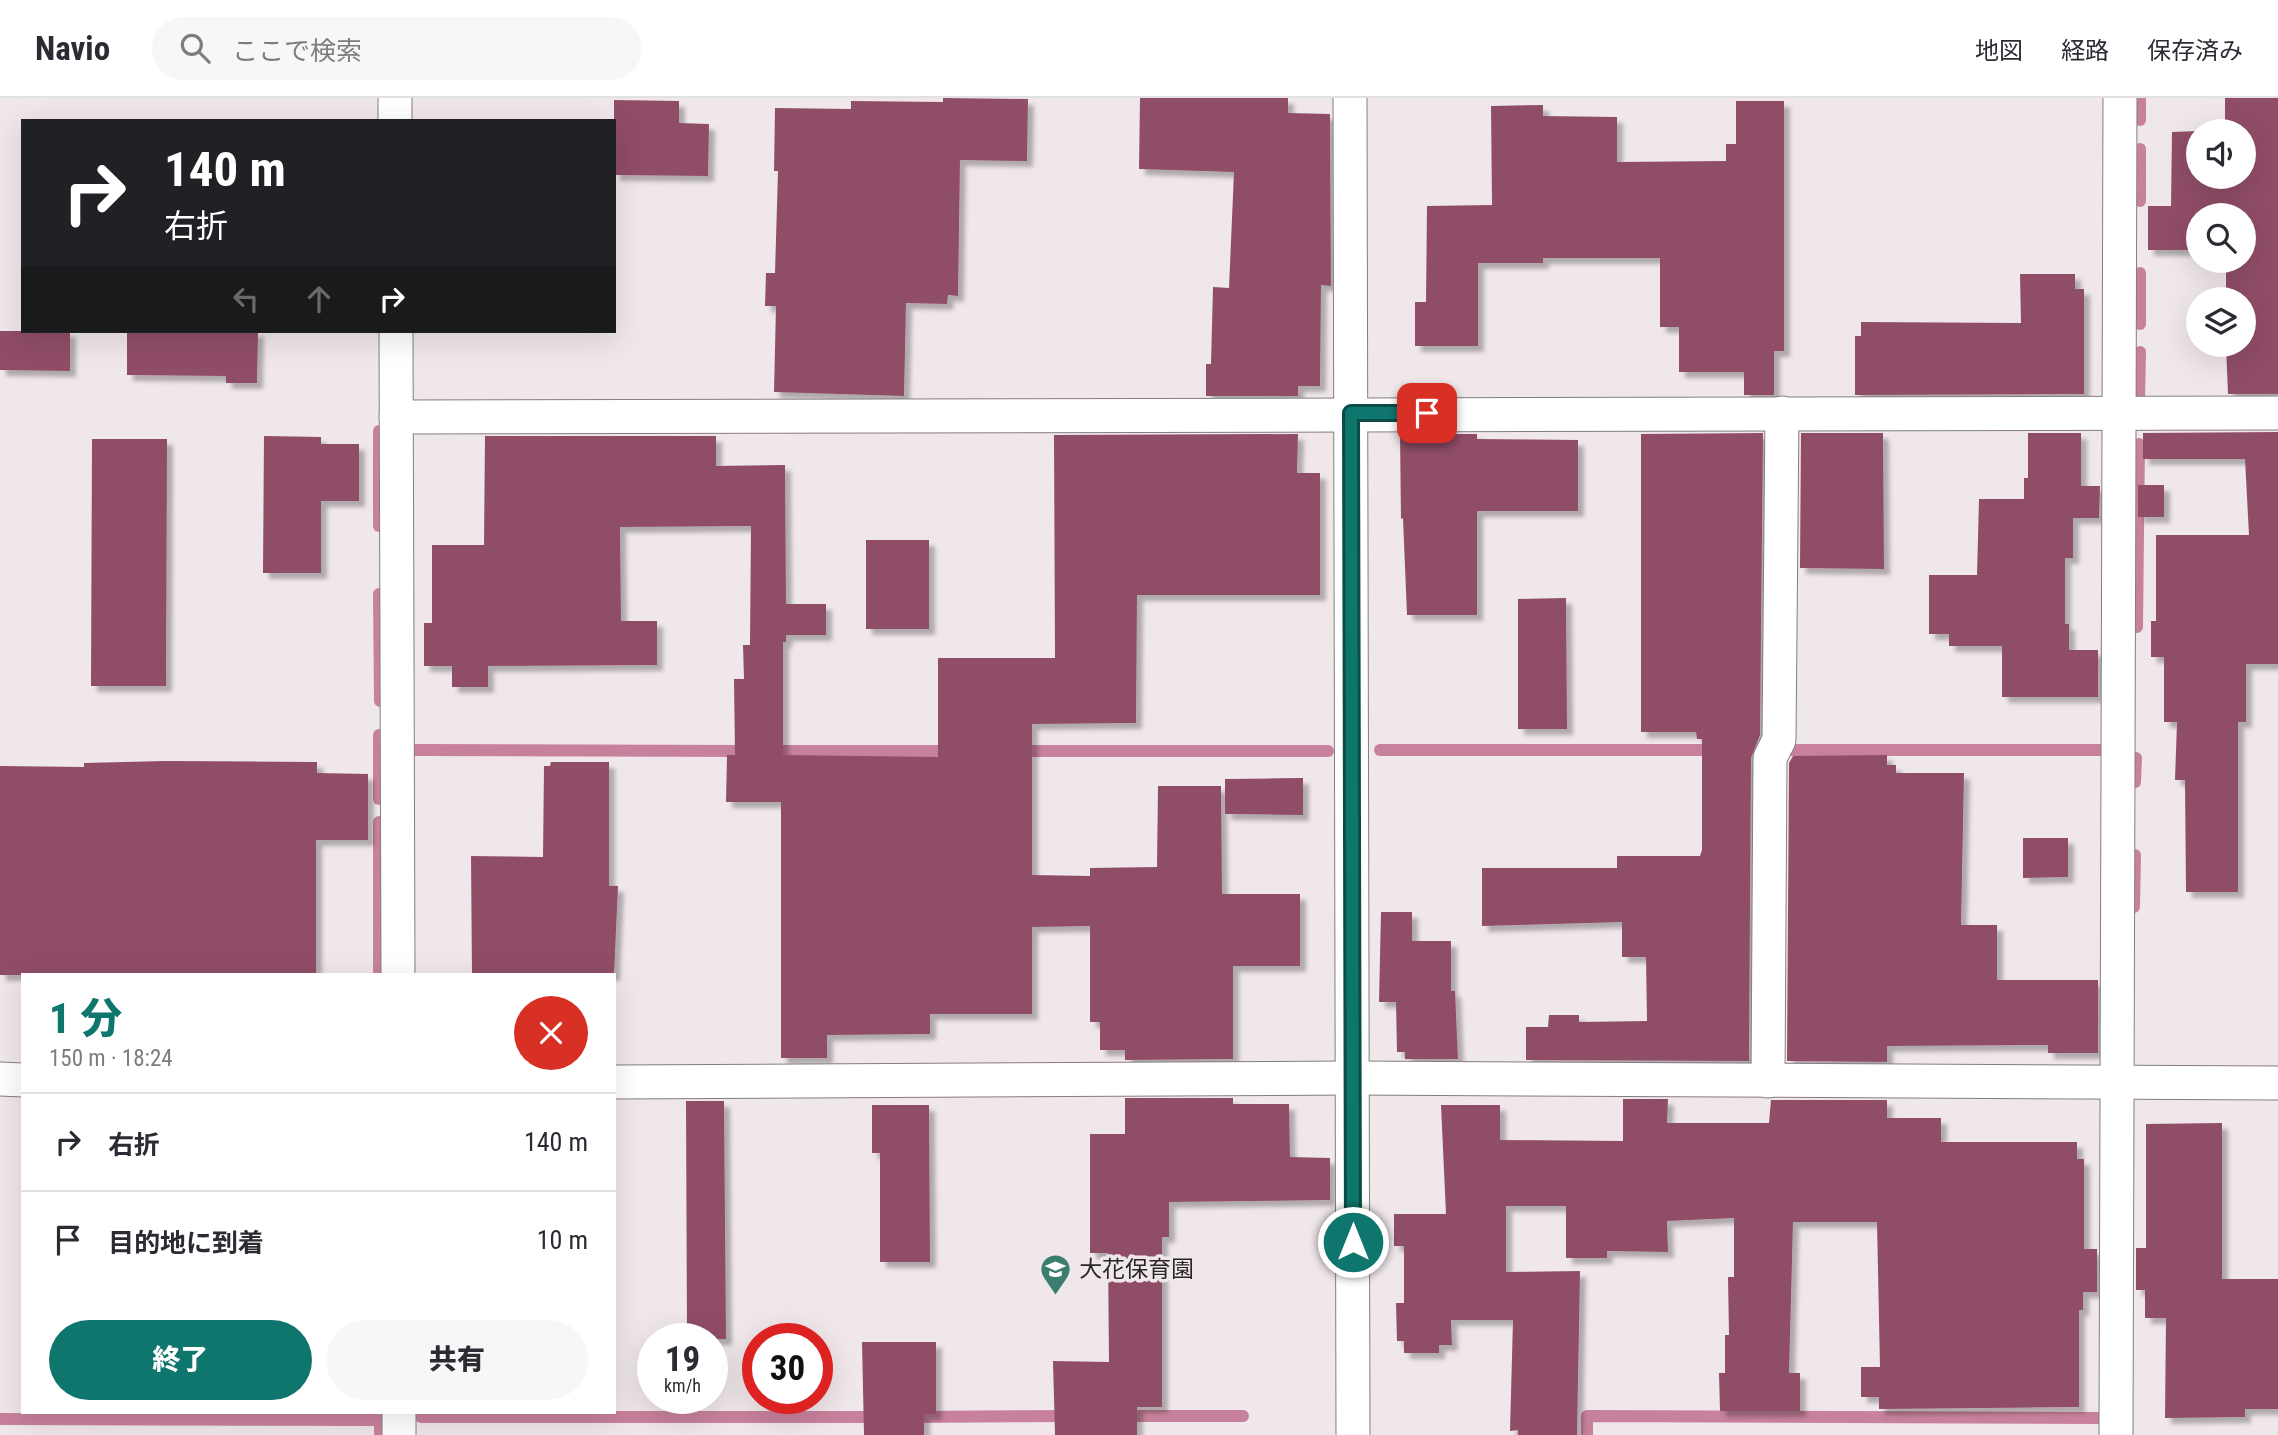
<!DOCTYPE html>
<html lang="ja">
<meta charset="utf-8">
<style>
:root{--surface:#fff;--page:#f7f7f7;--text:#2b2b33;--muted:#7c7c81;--line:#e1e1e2;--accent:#0f766e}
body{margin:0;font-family:"Roboto Condensed","Noto Sans JP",sans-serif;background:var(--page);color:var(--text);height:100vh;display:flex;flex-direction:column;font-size:26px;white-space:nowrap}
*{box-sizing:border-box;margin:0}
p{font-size:23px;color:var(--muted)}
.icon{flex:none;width:38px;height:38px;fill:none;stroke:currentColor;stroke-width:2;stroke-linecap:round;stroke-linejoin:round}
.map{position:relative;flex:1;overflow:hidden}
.details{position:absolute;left:21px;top:875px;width:595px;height:441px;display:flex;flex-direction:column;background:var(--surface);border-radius:0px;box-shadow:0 7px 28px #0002}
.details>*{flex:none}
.hud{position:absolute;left:21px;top:21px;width:595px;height:214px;border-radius:0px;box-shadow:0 7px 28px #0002;background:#202124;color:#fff;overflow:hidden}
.fabs{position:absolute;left:2186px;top:21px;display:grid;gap:14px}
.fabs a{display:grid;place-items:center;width:70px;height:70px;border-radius:50%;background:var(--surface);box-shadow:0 7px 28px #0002;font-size:35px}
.speed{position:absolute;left:637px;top:1225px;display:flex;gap:14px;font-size:35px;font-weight:700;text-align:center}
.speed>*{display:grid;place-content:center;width:91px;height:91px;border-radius:50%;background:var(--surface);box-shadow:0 7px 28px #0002;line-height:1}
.speed small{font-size:18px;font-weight:400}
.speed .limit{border:10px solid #d22;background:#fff;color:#111}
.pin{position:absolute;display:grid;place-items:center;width:60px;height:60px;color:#fff;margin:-30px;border-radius:14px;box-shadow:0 4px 10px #0006}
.me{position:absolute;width:77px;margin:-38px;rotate:0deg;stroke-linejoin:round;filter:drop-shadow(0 0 5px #0008)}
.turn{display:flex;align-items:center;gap:24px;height:147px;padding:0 28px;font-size:32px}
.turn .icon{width:91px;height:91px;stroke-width:2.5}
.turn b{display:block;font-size:49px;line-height:60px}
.lanes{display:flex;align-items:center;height:66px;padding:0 28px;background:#0003;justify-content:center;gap:35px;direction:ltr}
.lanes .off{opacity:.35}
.round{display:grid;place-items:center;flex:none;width:74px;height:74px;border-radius:37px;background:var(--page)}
.headline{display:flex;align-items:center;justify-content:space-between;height:119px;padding:0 28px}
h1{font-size:42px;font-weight:800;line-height:52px;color:var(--accent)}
.primary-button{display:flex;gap:14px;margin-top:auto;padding:14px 28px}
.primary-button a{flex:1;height:80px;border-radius:42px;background:var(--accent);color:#fff;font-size:28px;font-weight:800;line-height:80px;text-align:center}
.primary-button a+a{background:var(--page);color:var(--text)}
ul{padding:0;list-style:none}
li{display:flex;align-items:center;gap:21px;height:98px;padding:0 28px;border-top:2px solid var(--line)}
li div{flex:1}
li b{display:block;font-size:26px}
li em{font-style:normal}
header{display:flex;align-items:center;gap:42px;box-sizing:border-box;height:98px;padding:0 35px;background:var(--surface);border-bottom:2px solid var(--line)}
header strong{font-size:33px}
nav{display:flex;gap:38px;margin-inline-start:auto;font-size:24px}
.search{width:490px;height:63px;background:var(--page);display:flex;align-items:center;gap:18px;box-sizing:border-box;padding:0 24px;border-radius:38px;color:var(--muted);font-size:26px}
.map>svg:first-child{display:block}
</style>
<header>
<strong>Navio</strong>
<div class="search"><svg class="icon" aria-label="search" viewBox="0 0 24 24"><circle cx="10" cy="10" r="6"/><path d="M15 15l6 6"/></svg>ここで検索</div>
<nav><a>地図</a><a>経路</a><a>保存済み</a></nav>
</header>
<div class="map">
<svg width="2278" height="1337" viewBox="0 0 2278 1337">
<defs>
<filter id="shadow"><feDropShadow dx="6" dy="6" stdDeviation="2" flood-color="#0004"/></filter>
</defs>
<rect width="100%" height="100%" fill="#f0e7ea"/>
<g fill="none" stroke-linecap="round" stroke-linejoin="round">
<!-- stream -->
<g stroke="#c8819c" stroke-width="12">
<path d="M2140,22V0"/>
<path d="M2140,103V51"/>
<path d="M2140,175V226"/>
<path d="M2139,303L2140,254"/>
<path d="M379,428V333"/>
<path d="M379,496L380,603"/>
<path d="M2137,529L2139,346"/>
<path d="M379,637V701"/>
<path d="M415,652L750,653"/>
<path d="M1380,652H1717"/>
<path d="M1781,652H2103"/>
<path d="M768,653H953"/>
<path d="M1017,653H1328"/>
<path d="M2135,684L2136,660"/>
<path d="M379,724V877"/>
<path d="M2134,809L2135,757"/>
<path d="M1121,1318H1243"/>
<path d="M421,1319H879"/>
<path d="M907,1319L1071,1318"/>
<path d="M0,1321L380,1322"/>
<path d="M380,1337V1315"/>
<path d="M1587,1337V1318L2104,1320"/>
</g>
</g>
<!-- building -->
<g fill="#904e68" filter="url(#shadow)">
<path d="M943,0L1028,1L1027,63L960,62L958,198L948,197L947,206L906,205L904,298L774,294L776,208H765L766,175H775L778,73H774L775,10L851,11V3L943,4Z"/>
<path d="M1140,0H1288V15L1330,16L1331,188L1321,187L1320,288H1298V298H1206V266H1211L1213,189L1229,190L1234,74L1139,71Z"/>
<path d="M2225,0H2278V296H2228L2226,247H2244V201H2226V163H2244V117H2198V152H2148V108H2171L2172,34L2198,33V79H2244V33H2221H2225Z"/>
<path d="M614,2L679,3V25L709,26L708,78L614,77Z"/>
<path d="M1736,3H1784V253H1774V297H1744V274H1679V229H1660V160H1543V165H1478V248H1415V204H1426L1427,108L1492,107L1491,8L1543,7V18L1617,19V64L1726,63V46H1736Z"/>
<path d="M2020,176H2075V191H2084V296L1855,297V238H1861V224L2021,225Z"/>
<path d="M0,233H70V273L0,272Z"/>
<path d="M127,233H258L257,285H226V278L127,277Z"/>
<path d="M2278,334V566H2246V624H2238V794H2186L2185,682H2175L2177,624H2164V559H2151V523H2156V437H2249L2245,361H2143V335Z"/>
<path d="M1763,335L1760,637L1751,660L1749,963L1526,962V929H1548L1549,917H1579V924L1647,923L1646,859H1622V824L1482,828V770H1617V758H1700L1702,752V641H1697L1696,634H1641V336Z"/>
<path d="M1801,335H1883L1884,471L1800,470Z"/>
<path d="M2028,335H2081V388H2100L2099,420H2073V460H2065V526H2069V552H2098V599H2002V548H1949V536H1929V477H1977L1979,401H2024V380H2028Z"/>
<path d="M1298,336L1297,375H1320V497H1137L1136,625L1032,626V777L1090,778V770L1157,769L1158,688H1221L1222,796H1300V868H1233V961L1125,962V952H1100V924H1090V828L1032,829V916H930V936L827,937V960H781V704H726L727,657H735L734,581H744L743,547H750L751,428L620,429L621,523H657V567L488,568V589H452V568H424V525H432V447H484L485,338H716V368L785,367L786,506H826V537H786V544H783V657L938,659V560H1055L1054,337Z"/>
<path d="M1400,336H1477V341L1578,342V413H1477V517H1407L1403,420L1401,421Z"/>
<path d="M264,338L321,339V346H359V403H321V475H263Z"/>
<path d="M92,341H167L166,588H91Z"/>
<rect x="2138" y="387" width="26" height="32"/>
<rect x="866" y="442" width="63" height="89"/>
<path d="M1566,500L1567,631H1518V501Z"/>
<path d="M1887,657V667H1896V675H1964L1961,827H1997V882H2098V955H2048V947L1887,948V964L1787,963L1789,665L1793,658Z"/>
<path d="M165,663L317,664V675L368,676V742H316V877H0V668L84,669V665Z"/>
<path d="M551,664H609V788H618L614,877H472L471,758L543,759L544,668H550Z"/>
<path d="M1303,680V717L1225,716V681Z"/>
<path d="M2023,740H2068V779L2023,780Z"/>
<path d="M1381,814H1412V843H1451V893H1455L1458,961H1405V954H1397L1396,904H1379Z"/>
<path d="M1125,1000H1233V1006H1289L1290,1059L1330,1060V1102L1169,1104V1139H1162V1309H1137V1337H1055L1053,1263L1109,1264L1108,1155H1090V1036H1125Z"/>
<path d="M1623,1001H1668L1667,1025H1769L1771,1002H1887V1020H1941V1044H2077V1061H2084V1151H2097V1194H2083V1212H2079V1309L1879,1311V1299H1861V1269H1880L1877,1124H1793L1789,1275H1800V1313H1720L1719,1275H1725V1237H1729L1728,1179H1734V1120L1667,1123L1668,1154L1607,1153V1160H1566V1108H1506V1174L1580,1173L1577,1337H1518V1332L1510,1333L1513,1222H1451L1452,1247H1439V1255H1404V1243H1397L1396,1205H1404V1148H1394V1116H1446L1441,1007H1500V1042L1623,1043Z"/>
<path d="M686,1003H724L726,1241H687Z"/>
<path d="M872,1007H929L930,1164H880V1055H872Z"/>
<path d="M2222,1025V1181H2278V1311H2245V1319L2165,1320L2166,1220H2145V1192H2136V1150H2146V1026Z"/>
<path d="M862,1244H936V1316H924V1337H864Z"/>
</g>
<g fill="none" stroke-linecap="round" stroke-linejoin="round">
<defs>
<g id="minor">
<path d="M395,0V23"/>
<path d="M1350,0L1353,1337"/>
<path d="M396,233L398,877"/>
<path d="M396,319L2278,315"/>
<path d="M0,981L23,982"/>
<path d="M1768,983L1770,660L1779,642L1782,315"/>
<path d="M614,984L1352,980L2278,985"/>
<path d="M399,1314V1337"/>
<path d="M2116,1337L2120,0"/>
</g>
</defs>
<!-- minor casing -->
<use href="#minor" stroke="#857d7f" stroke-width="35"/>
<!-- minor -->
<use href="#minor" stroke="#fff" stroke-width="33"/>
</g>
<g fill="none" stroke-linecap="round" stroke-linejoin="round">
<defs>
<path id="route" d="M1353,1144L1351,315H1427"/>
</defs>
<!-- route casing -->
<use href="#route" stroke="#0a4d48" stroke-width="18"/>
<!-- route -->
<use href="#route" stroke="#0f766e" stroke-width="12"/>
</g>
<!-- icons -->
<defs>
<symbol id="school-pin" viewBox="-11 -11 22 30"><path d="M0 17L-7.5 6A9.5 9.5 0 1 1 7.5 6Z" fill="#3c7e6e" stroke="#f0e7ea"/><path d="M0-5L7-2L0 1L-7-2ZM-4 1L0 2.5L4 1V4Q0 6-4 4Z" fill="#fff"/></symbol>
</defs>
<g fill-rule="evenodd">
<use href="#school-pin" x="1038" y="1154" width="35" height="47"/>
</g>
<g text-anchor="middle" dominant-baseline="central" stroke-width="7" stroke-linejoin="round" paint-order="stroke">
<!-- poi labels -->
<g font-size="23" fill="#292627" stroke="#f0e7ea" text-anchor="start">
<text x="1079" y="1171">大花保育園</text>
</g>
</g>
</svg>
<div class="fabs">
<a><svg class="icon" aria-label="sound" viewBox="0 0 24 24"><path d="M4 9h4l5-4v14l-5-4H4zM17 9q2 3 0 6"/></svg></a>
<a><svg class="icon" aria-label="search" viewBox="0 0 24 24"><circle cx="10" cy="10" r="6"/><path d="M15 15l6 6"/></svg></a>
<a><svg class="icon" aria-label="layers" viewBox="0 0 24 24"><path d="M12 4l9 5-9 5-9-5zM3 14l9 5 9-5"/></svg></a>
</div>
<div class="speed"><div>19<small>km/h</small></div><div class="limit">30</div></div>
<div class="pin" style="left:1427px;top:315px;background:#d93025"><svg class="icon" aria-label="arrive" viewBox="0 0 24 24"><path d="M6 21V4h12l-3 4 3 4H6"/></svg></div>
<svg class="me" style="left:1353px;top:1144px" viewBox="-20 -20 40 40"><circle r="17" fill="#0f766e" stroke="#fff" stroke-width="3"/><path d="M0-11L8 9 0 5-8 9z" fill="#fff"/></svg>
<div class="hud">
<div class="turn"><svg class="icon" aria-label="right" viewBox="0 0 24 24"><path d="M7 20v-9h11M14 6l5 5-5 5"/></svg><div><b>140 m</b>右折</div></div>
<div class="lanes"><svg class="icon off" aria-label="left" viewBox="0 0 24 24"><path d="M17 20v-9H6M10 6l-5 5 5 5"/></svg><svg class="icon off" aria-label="ahead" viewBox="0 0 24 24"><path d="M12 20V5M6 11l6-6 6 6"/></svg><svg class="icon" aria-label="right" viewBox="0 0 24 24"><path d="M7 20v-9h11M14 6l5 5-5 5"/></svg></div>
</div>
<section class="details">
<div class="headline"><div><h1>1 分</h1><p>150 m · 18:24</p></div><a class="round" style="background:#d93025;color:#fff"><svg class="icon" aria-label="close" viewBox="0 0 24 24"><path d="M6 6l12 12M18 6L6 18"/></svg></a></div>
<ul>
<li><svg class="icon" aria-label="right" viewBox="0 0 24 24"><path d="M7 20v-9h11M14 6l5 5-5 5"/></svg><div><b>右折</b></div><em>140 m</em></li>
<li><svg class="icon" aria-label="arrive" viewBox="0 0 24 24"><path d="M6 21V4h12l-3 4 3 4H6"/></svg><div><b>目的地に到着</b></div><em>10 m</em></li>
</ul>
<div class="primary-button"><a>終了</a><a>共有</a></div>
</section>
</div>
